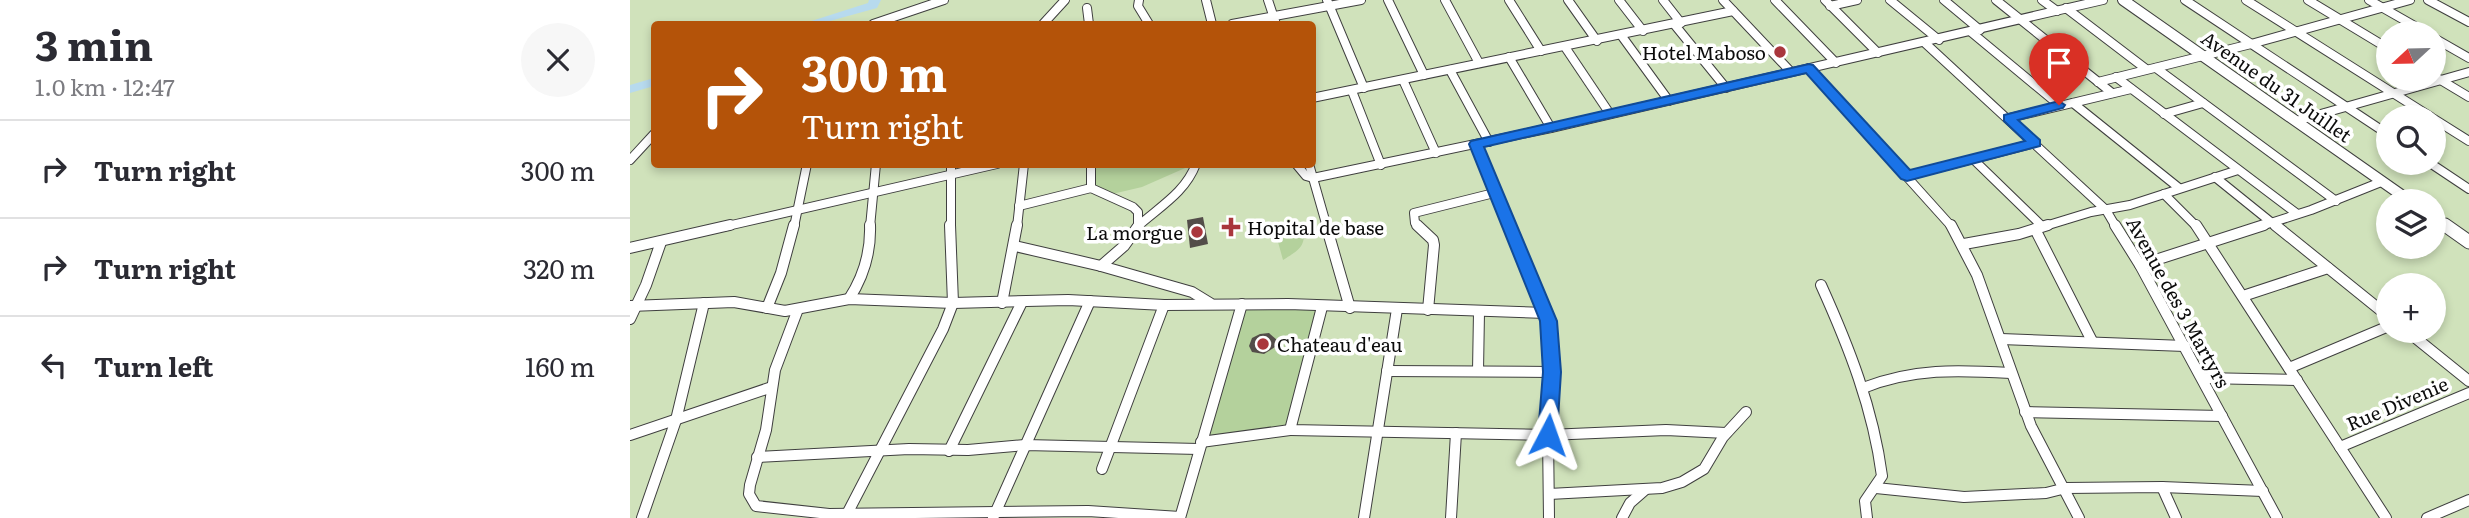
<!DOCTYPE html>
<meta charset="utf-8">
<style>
:root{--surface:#fff;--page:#f7f7f7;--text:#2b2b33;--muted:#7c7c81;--line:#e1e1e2}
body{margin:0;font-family:Literata,serif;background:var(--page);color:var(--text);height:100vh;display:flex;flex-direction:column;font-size:26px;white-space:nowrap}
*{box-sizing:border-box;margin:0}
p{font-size:23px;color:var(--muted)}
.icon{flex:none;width:38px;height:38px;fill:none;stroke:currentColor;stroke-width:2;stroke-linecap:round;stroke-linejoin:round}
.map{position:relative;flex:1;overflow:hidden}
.sheet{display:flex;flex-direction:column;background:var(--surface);width:630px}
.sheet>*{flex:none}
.guide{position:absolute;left:21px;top:21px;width:665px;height:147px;border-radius:7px;box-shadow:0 4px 10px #0003;background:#b45309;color:#fff;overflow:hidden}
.needle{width:46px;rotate:248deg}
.controls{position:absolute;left:1746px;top:21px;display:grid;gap:14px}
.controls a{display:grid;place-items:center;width:70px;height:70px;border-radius:50%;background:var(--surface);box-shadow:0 4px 10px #0003;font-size:35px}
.pin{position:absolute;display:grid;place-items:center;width:60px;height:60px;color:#fff;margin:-72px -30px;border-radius:50% 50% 50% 0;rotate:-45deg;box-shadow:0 0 7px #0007}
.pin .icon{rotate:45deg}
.me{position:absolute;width:77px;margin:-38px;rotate:4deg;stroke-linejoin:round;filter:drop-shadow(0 0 5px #0008)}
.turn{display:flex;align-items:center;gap:24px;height:147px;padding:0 35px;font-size:32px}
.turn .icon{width:91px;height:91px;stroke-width:2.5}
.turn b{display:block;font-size:49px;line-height:60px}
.round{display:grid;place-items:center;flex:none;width:74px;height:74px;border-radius:37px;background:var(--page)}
.headline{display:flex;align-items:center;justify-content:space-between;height:119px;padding:0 35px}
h1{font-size:42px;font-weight:700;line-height:52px}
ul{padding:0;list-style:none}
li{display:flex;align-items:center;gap:21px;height:98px;padding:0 35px;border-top:2px solid var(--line)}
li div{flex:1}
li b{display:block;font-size:26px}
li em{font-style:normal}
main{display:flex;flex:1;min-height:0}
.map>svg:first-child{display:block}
</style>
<main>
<section class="sheet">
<div class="headline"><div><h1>3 min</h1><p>1.0 km · 12:47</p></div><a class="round"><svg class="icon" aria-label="close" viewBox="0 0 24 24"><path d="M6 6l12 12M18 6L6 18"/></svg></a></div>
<ul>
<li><svg class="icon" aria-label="right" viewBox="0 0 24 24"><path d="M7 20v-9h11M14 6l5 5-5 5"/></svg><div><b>Turn right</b></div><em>300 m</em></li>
<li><svg class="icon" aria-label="right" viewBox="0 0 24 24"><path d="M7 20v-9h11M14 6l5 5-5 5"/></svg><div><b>Turn right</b></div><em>320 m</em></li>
<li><svg class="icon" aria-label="left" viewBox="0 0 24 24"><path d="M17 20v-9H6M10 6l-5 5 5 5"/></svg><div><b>Turn left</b></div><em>160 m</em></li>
</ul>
</section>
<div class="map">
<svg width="1839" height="518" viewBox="0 0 1839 518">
<rect width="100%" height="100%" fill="#fdf9ec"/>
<!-- green -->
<path fill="#d0e2bb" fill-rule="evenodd" d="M0,0H1839V518H0ZM24,24H682V164H24ZM1759,33H1804V79H1759ZM1759,117H1804V163H1759ZM1759,201H1804V247H1759ZM1759,285H1804V331H1759Z"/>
<!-- forest -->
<g fill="#b4d19c">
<path d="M465,165H562L512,187L478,195L466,185Z"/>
<path d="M673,226C677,246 669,250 653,260L645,231Z"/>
<path d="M614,306L689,308L658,428L576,439Z"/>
</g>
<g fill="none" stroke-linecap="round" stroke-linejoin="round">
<!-- river -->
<g fill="#b7daee" fill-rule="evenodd">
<path d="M239,0H251L247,8L189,24H172L238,3Z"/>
<path d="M24,78V86L0,93V85Z"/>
</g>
</g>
<!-- building -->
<g fill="#534d49">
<path d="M573,217L578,244L560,248L557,220Z"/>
<path d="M639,333L647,340L645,347L634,354L622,352L619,346L622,338L630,334Z"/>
</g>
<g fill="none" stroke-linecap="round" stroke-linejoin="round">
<defs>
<g id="minor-far1">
<path d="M509,0L508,6L519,24"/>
<path d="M576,0L582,24"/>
<path d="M638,0L646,24"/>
<path d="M697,0L734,88"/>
<path d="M758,0L794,75"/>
<path d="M815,0L849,63"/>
<path d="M879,0L911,51"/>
<path d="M938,0L967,41"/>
<path d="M989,0L1013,31"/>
<path d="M1033,0L1051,23"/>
<path d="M1093,0L1161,72"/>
<path d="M1145,0L1206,63"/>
<path d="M1195,0L1248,53"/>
<path d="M1260,0L1309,40"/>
<path d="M1314,0L1350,30"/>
<path d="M1366,0L1482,93"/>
<path d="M1412,0L1427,11"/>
<path d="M1555,0L1759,135"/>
<path d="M1616,0L1801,117"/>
<path d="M1678,0L1759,49"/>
<path d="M1739,0L1797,33"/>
<path d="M1798,0L1839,22"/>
<path d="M1200,6L1227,0"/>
<path d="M457,8L459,24"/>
<path d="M1436,8L1516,69"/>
<path d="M243,24L314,0"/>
<path d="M413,24L435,0"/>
<path d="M602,24L731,0"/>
<path d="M1044,24L1096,88"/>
<path d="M1341,32L1429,105"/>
<path d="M991,35L1039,101"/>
<path d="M1804,38L1839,58"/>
<path d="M1295,43L1476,210L1486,227"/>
<path d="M935,47L980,114"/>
<path d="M879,57L921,128"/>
<path d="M1179,68L1322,227"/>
<path d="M1526,68L1706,201"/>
<path d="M820,70L859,142"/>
<path d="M1486,77L1666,213"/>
<path d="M1809,79L1839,97"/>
<path d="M773,80L806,153"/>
<path d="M1468,82L1621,44L1780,0"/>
<path d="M722,91L751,165"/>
<path d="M682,98L1103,11"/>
<path d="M1443,103L1549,188"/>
<path d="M1534,114L1573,103"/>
<path d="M1379,118L1501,89"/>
<path d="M1804,119L1839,141"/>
<path d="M1666,121L1839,72"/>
<path d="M846,144L880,227"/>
<path d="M1343,159L1413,227"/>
<path d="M0,160L24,134"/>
<path d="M1800,163L1839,189"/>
<path d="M666,164L676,176L683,178L921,128L1473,0"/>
<path d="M679,164L697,227"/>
<path d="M1277,176L1405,143"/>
<path d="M1585,177L1647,227"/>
<path d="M461,188L503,207L508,212V226"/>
<path d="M1534,194L1567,227"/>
<path d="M389,206L461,188V164"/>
<path d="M93,227L367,164"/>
<path d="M164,227L177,164"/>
<path d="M240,227L246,164"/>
<path d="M321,227V164"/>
<path d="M387,227L394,164"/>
<path d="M507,227C529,207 555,193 566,164"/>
<path d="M789,227L785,223L784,213L864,193"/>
<path d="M1412,227L1461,212L1500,205L1608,170"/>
<path d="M1628,227L1681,210L1751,182"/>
</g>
<g id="minor">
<path d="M696,225L720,308"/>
<path d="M787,225L803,240L804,245L798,310"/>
<path d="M879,225L919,321L922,372L918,435L919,518"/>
<path d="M1321,225L1347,275L1401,426L1449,518"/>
<path d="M1485,225L1510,265L1647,518"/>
<path d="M1566,225L1756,518"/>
<path d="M1645,225L1759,317"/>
<path d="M1405,229L1462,341"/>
<path d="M1334,244L1389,234L1418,225"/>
<path d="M385,246L471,266L562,292L580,303"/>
<path d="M0,248L100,225"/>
<path d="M1510,265L1634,225"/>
<path d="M471,266L494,246L509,225"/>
<path d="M1191,285C1219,347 1243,408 1252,476L1235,501L1237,518"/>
<path d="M1613,296L1698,268"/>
<path d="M219,299C234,276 241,253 240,225"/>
<path d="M372,303L387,225"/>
<path d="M0,306L104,302L155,311L219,299L323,303L438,300L534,305L658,304L916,313"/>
<path d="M692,307L660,430L918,435L1036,430L1096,433"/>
<path d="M137,308L151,273L164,225"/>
<path d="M168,309L145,370L136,430L120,485L119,494L126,506L199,514L458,511L550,517"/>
<path d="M0,319L16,285L31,242"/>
<path d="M1777,331L1839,381"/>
<path d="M1371,339L1555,346"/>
<path d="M1659,368L1759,326"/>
<path d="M757,371L922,372"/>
<path d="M848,371L849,312"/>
<path d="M1572,378L1667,380"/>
<path d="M1233,388C1283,368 1328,370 1381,373"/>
<path d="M1395,412L1592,416"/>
<path d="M0,435L142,387"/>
<path d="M571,442L660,430"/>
<path d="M1710,447L1839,393"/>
<path d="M319,451L392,302"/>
<path d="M127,457L279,449L338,450L395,445L569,449"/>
<path d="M472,469L534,305"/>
<path d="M1532,487L1546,518"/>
<path d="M1246,488L1334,497L1416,493L1436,488L1532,487L1633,491"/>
<path d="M919,494L1032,488L1052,482L1074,469L1093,437L1116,412"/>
<path d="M217,514L313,329L323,303L320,225"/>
<path d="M12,518L46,420L74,303"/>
<path d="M363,518L460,301"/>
<path d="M550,518L612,304"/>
<path d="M734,518L767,309"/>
<path d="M821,518L826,433"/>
<path d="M992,518L1000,503L1016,489"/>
<path d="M1797,518L1839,500"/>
</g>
<g id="tertiary-far1">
<path d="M1493,0L1780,201"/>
<path d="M1804,218L1817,227"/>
</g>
<path id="tertiary" d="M1815,225L1839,242"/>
</defs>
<!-- minor-far1 casing -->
<use href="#minor-far1" stroke="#3f3f3f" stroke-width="10"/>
<!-- minor casing -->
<use href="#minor" stroke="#3f3f3f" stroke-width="12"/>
<!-- tertiary-far1 casing -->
<use href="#tertiary-far1" stroke="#3f3f3f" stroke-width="12"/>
<!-- tertiary casing -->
<use href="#tertiary" stroke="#3f3f3f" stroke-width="15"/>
<!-- minor-far1 -->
<use href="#minor-far1" stroke="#fff" stroke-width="8"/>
<!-- minor -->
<use href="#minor" stroke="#fff" stroke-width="10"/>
<!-- tertiary-far1 -->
<use href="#tertiary-far1" stroke="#fff" stroke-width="10"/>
<!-- tertiary -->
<use href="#tertiary" stroke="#fff" stroke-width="13"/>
</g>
<!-- route -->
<path fill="#1a73e8" stroke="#114b97" stroke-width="2" d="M1179,64L1183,65L1280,170L1395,141L1374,121V115L1429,101L1435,105L1433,108L1388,120L1410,140V146L1277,181L1271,179L1176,73L854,147L927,321L931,372L927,435L924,440L918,442L911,440L908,435L913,372L910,321L839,144L841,141Z"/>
<!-- markers -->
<g fill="#a9363c" stroke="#fff" stroke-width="2.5">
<circle cx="1150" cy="52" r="7"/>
<path d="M597.5 216.5h7v7h7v7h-7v7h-7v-7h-7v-7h7z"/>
<circle cx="567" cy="232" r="7"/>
<circle cx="633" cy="344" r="7"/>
</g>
<g text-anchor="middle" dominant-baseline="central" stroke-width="7" stroke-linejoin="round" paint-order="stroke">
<!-- poi labels -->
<g font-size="19" fill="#0c0c0c" stroke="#fff" text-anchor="end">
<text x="1136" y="52">Hotel Maboso</text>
<text x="617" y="227" text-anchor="start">Hopital de base</text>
<text x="553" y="232">La morgue</text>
<text x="647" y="344" text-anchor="start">Chateau d'eau</text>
</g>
<!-- street labels -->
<g font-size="19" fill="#0c0c0c" stroke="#fff">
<text transform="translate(1647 86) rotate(35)">Avenue du 31 Juillet</text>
<text transform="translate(1549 302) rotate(61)">Avenue des 3 Martyrs</text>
<text transform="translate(1767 403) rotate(-23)">Rue Divenie</text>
</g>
</g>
</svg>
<div class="controls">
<a><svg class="needle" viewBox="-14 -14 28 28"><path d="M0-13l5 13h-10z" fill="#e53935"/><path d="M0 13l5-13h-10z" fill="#7c7c81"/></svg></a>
<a><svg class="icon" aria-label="search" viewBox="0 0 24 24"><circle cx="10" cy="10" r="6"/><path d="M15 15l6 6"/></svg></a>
<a><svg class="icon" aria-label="layers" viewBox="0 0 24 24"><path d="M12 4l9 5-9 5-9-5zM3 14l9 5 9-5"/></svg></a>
<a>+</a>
</div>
<div class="pin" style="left:1429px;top:105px;background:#d93025"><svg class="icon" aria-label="arrive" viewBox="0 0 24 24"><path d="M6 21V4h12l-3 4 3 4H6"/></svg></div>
<svg class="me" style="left:918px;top:435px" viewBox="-20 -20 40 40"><path d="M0-17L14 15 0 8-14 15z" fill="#1a73e8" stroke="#fff" stroke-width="4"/></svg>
<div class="guide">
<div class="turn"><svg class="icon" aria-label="right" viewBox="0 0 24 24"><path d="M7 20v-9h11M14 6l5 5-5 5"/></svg><div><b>300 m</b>Turn right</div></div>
</div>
</div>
</main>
